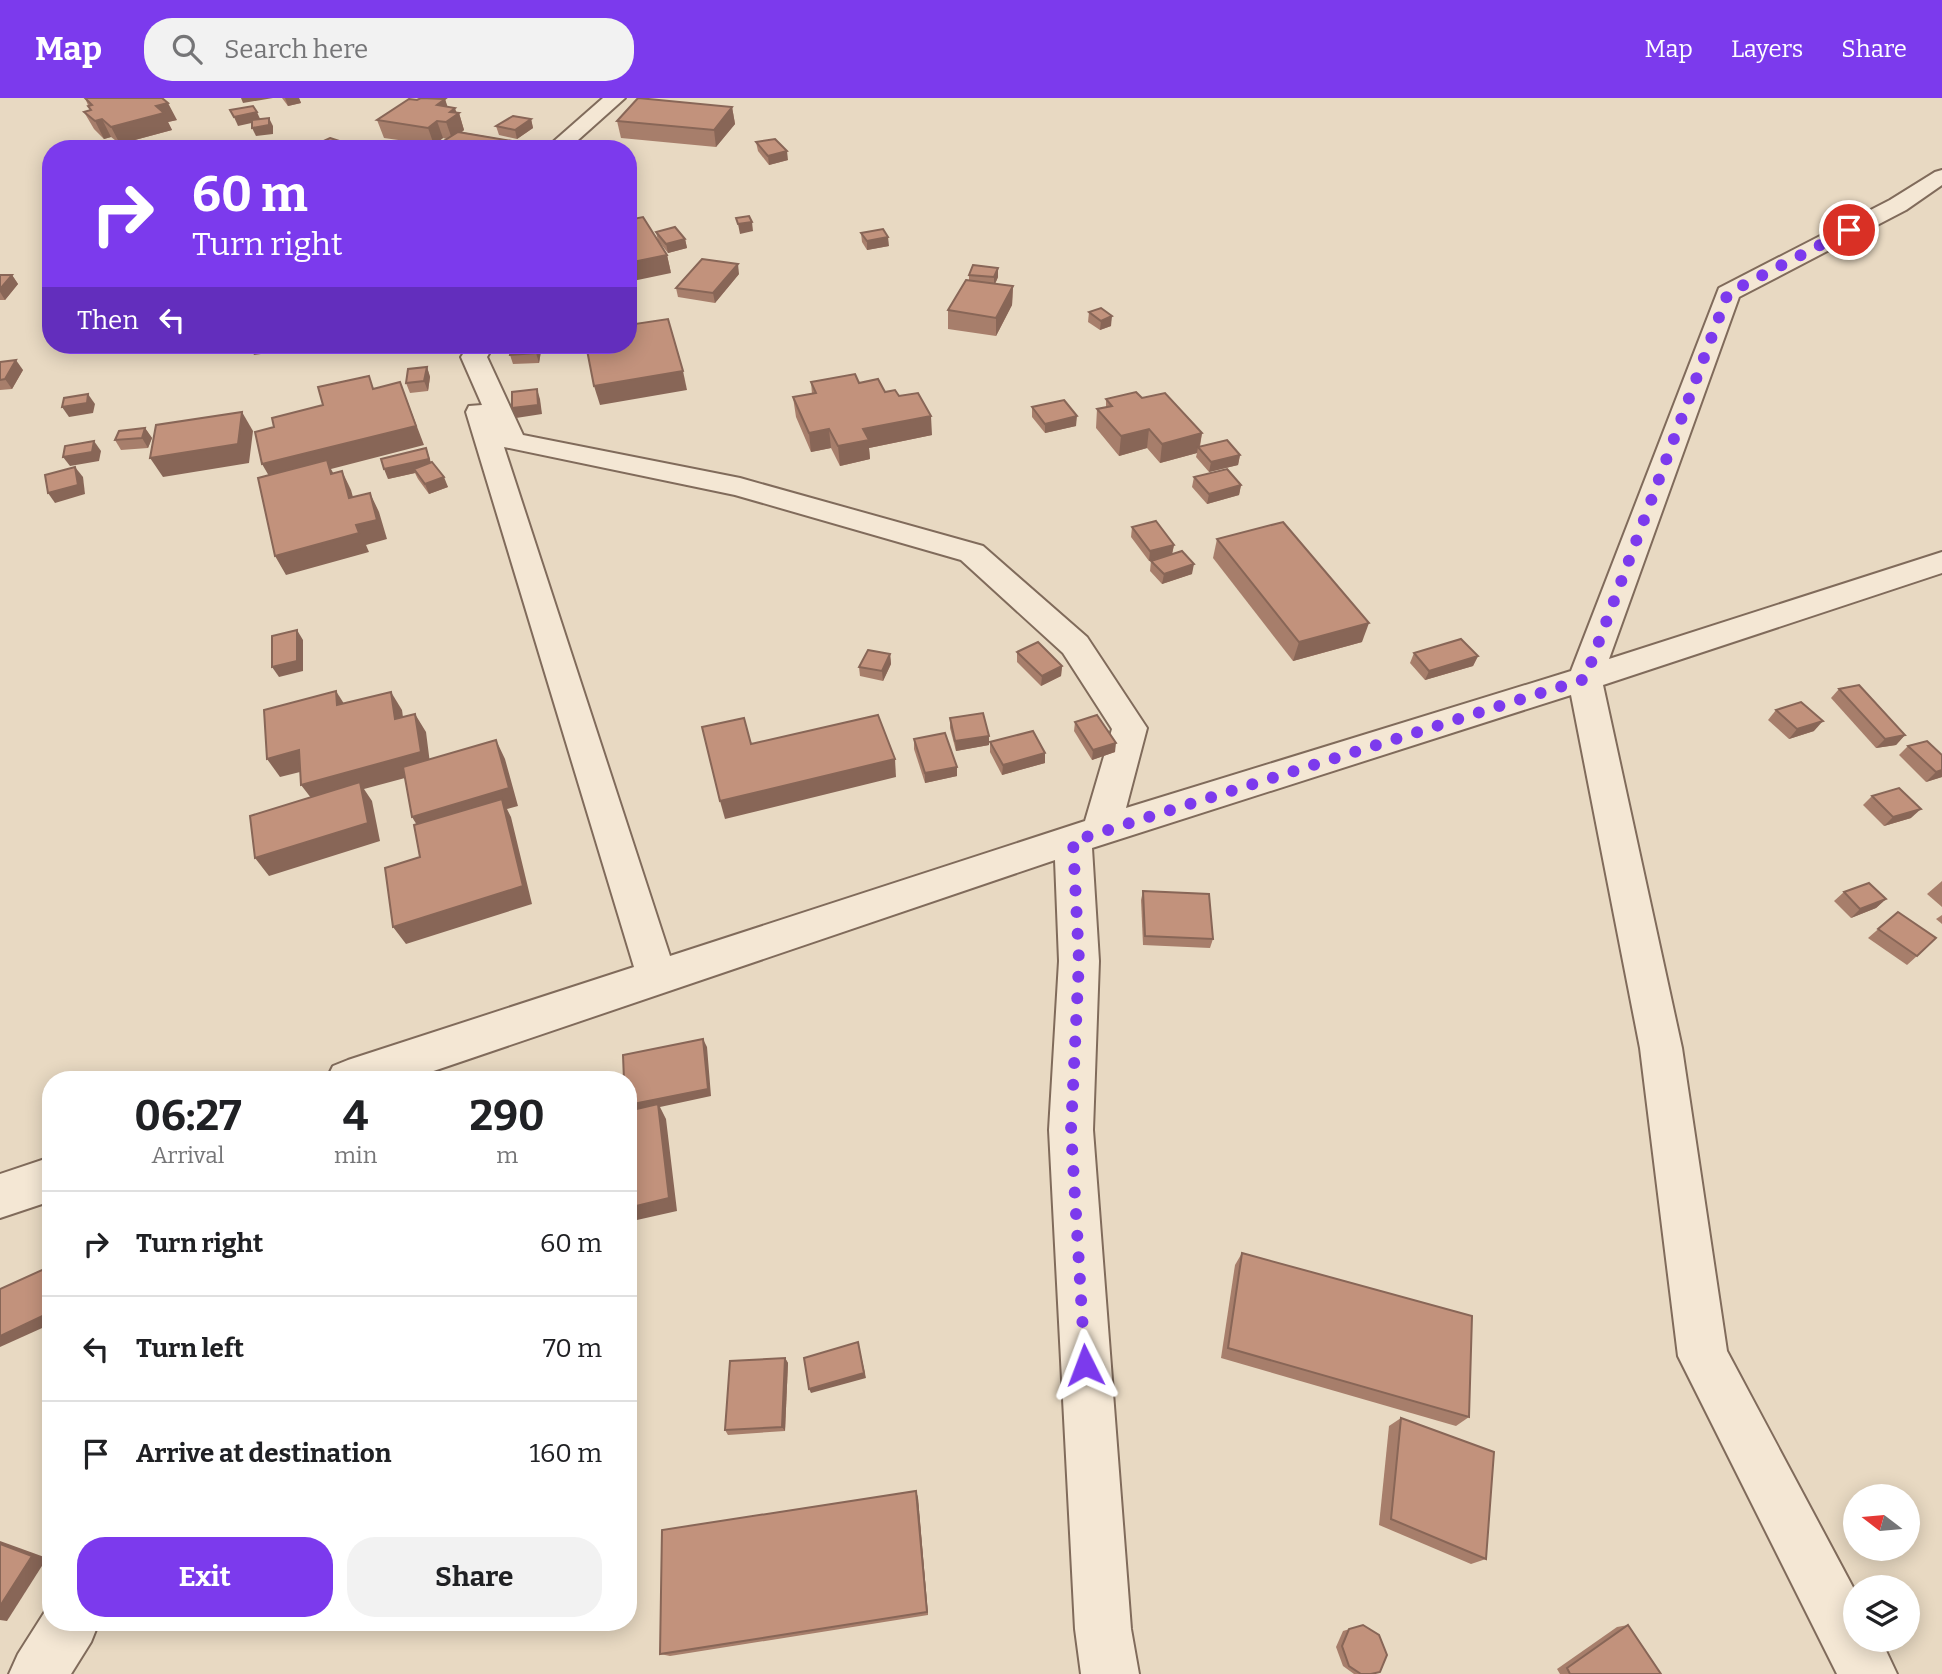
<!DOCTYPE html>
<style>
:root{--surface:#fff;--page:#f2f2f2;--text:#202124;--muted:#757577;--line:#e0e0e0;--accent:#7c3aed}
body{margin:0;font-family:Bitter,serif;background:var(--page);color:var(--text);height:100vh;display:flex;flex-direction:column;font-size:26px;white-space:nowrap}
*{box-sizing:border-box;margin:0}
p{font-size:23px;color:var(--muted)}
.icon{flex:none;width:38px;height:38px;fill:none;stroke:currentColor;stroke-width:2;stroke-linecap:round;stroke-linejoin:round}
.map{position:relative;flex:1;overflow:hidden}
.sheet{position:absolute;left:42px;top:973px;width:595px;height:560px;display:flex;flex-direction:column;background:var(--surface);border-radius:28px;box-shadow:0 4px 18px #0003}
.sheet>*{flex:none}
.top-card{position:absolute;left:42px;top:42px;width:595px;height:214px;border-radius:28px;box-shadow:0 4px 18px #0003;background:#7c3aed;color:#fff;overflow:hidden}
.needle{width:46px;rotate:286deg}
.controls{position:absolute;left:1843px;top:1386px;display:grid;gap:14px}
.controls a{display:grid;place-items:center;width:77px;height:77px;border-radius:50%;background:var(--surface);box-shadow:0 4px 18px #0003;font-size:35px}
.pin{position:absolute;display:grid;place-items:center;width:60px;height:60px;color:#fff;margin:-30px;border:4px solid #fff;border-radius:50%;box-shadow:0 2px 7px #0007}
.me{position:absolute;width:77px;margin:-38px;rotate:357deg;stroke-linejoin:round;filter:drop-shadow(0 0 5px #0008)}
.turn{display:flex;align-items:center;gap:24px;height:147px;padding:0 35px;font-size:32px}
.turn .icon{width:91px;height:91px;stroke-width:2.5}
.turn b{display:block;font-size:49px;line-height:60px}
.then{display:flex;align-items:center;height:66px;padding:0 35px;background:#0003;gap:14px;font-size:26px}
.eta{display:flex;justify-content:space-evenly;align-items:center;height:119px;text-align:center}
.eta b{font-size:42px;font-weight:700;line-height:49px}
.cta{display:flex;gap:14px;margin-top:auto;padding:14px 35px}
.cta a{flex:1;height:80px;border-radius:28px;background:var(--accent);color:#fff;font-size:28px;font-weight:700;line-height:80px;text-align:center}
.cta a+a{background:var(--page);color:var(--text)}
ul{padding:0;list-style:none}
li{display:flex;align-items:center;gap:21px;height:105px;padding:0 35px;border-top:2px solid var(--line)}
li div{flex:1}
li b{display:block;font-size:26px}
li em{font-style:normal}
header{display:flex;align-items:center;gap:42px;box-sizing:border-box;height:98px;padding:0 35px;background:var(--accent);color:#fff}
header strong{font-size:33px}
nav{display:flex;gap:38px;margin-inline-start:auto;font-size:24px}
.search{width:490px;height:63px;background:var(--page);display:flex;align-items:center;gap:18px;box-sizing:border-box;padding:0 24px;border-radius:28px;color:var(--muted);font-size:26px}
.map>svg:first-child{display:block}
</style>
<header>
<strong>Map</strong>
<div class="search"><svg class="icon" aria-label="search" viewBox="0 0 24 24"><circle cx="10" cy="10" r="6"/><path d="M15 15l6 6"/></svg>Search here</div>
<nav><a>Map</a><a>Layers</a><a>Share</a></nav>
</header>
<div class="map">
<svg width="1942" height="1576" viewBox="0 0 1942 1576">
<rect width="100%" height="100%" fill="#e8d9c2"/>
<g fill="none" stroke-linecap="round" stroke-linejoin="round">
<defs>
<g id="minor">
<path d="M603,0H625L568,51H545Z"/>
<path d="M1942,72V87L1906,112L1739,199L1609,561L1942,454V475L1603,587L1682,950L1727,1253L1855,1493V1542H1881L1897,1576H1837L1678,1258L1640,950L1571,597L1092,750L1099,863L1093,1032L1131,1531L1139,1576H1081L1075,1531L1049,1032L1059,863L1055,762L407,982H326L333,968L348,962L634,869L466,314L469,308L482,307L461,259L469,247H494L487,259L523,337L740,380L983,448L1087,539L1147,630L1126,710L1571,573L1719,190L1890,102L1935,74ZM504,349L735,397L961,462L1063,555L1112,631L1085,723L670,858Z"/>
<path d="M51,1059V1103L0,1120V1076Z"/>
<path d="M51,1504V1524H99L91,1544L71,1576H9L18,1556Z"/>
</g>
</defs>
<!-- minor casing -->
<use href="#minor" stroke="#806b5b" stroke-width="4"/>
<!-- minor -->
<use href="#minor" fill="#f4e7d4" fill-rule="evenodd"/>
</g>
<!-- wall -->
<g fill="#a77e6b">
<path d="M85,0L177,22L168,24L172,32L120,46L111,39L104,41L94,31L84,14L90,12Z"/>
<path d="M282,0H299L301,5L288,8Z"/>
<path d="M445,1L447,9L459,15L464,32L462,34L518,44L520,51H435L434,49L447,41L443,40L434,47L384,40L377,22L417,2Z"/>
<path d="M732,9L735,26L716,49L621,40L617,23Z"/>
<path d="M531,21L533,30L517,41L499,37L496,28Z"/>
<path d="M756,44L788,62L769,67L758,53Z"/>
<path d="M656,134L685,141L687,150L668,155L660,145L667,157L671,175L658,143Z"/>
<path d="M861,135L889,148L867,152L862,144Z"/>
<path d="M998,170V179L995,186L1013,188L1012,207L996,238L948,231V212L969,182V177Z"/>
<path d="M739,176L715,205L678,199L676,190Z"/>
<path d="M0,177H12L18,186L5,202H0Z"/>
<path d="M1089,214L1111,228L1100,232L1088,224Z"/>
<path d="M542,247L539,265L513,266L510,257Z"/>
<path d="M0,264L23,272L12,291L0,292Z"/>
<path d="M427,269L430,279L428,293L410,295L406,285Z"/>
<path d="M811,284L885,294L899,298L932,337L869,350L870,361L840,368L831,350L811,354L796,319L793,299L812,296Z"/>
<path d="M1142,300L1202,335L1200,349L1240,357L1238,367L1209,374L1196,359L1197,355L1160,365L1147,350L1119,358L1096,330L1097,311L1106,309V301Z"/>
<path d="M1032,309L1076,328L1045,335L1032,319Z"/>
<path d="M145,330L152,340L148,350L121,352L115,342Z"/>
<path d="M426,350L431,365L448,389L429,396L418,381L415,375L388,381Z"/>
<path d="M1194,379L1241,387L1239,397L1207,406L1192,389Z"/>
<path d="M1132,429L1174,447L1172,456L1149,463L1131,439Z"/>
<path d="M1217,441L1362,544L1293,563L1213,460Z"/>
<path d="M1151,463L1192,476L1162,486L1150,473Z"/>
<path d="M1017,554L1062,568L1061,578L1041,588L1017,564Z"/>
<path d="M1414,555L1478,558L1473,568L1425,582L1410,565Z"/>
<path d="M890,556L891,566L883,583L860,578L859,569Z"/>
<path d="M1839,591L1905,637L1896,647L1876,650L1831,600Z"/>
<path d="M1776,612L1814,633L1789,641L1768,622Z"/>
<path d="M950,620L989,638V647L956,653L950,630Z"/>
<path d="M1075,624L1115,654L1092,662L1074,633Z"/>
<path d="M914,641L957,678L925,685L914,651Z"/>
<path d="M990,644L1045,655V665L1002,677L990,654Z"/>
<path d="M1908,648L1942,657V679L1926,684L1899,657Z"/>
<path d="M1872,698L1911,720L1884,728L1863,707Z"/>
<path d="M1942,783V809L1927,796Z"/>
<path d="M1143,793L1213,841L1210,850L1143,847L1141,802Z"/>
<path d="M1844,794L1886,801L1876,810L1851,820L1834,803Z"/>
<path d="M1898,814L1917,858L1907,867L1868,840Z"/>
<path d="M1942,817V826L1936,821Z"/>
<path d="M1242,1155L1469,1319L1456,1328L1221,1260L1235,1167Z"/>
<path d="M785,1260L788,1265L785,1333L728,1337L725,1332Z"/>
<path d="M1401,1320L1486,1461L1471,1466L1379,1427L1389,1328Z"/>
<path d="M916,1393L918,1400L928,1517L670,1558L660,1556Z"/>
<path d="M1363,1527L1371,1576H1354L1343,1568L1336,1549L1343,1533Z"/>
<path d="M1628,1527L1661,1576H1560L1557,1571L1617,1529Z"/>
</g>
<!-- shaded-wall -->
<g fill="#886657">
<path d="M241,0H273L243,5Z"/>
<path d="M285,0H299L301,5L288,8Z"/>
<path d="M445,1L451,19L443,24L437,7Z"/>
<path d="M168,5L177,22L168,24L172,32L120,46L111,29L156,8Z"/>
<path d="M732,9L735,26L716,49L714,32Z"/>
<path d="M455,10L457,16L459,15L464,32L452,41L446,24L450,14Z"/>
<path d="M257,14L261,23L238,28L234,19Z"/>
<path d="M269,20L273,28V36L256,38L252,30Z"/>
<path d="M102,21L111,39L104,41L95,23Z"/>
<path d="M531,21L533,30L517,41L515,32Z"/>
<path d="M437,23L443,40L434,47L428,30Z"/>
<path d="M518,44L520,51H507Z"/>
<path d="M787,53L788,62L769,67L768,58Z"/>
<path d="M752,124L753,133L740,136L738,126Z"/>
<path d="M888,139L889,148L867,152V143Z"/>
<path d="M685,141L687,150L668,155L666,146Z"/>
<path d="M667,157L671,175L628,184V165Z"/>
<path d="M738,166L739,176L715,205L713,195Z"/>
<path d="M998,170V179L994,188V179Z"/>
<path d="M12,177L18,186L5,202L0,194V191Z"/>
<path d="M1013,188L1012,207L996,238V220Z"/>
<path d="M1112,218L1111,228L1100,232L1101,223Z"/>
<path d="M249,247H269L268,255L254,257Z"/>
<path d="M385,247H420L387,253Z"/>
<path d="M537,247H542L539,265L536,255Z"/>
<path d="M16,262L23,272L12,291L5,281Z"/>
<path d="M427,269L430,279L428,293L424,283Z"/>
<path d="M683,273L687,292L600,307L594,288Z"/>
<path d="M400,284L424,347L331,371L337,382L273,385L262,366Z"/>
<path d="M537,291L540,301L542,316L516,320L512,310Z"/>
<path d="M88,296L95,306L93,315L69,319L62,309Z"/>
<path d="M242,314L253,333L249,365L163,379L150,360Z"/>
<path d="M931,318L932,337L869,350L870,361L840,368L838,348L863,331Z"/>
<path d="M1077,318L1076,328L1045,335V326Z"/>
<path d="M145,330L152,340L148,350L142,340Z"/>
<path d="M829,331L831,350L811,354L809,335Z"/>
<path d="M1149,331L1147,350L1119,358L1121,338Z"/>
<path d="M1202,335L1199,351L1198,349L1197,355L1160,365L1162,346Z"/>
<path d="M94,343L101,353L99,363L70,368L63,359Z"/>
<path d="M426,350L433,371H414L415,375L388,381L384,371Z"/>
<path d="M1240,357L1238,367L1209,374L1211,364Z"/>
<path d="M75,369L83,379L85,396L55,405L48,395Z"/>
<path d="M342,373L351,392L359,420L349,400Z"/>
<path d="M444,379L448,389L429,396L425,386Z"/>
<path d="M1241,387L1239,397L1207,406L1209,396Z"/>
<path d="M370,395L379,414L387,441L366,447L369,454L286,477L275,458L356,427Z"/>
<path d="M1174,447L1172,456L1149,463L1150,453Z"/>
<path d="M1194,466L1192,476L1162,486L1164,476Z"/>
<path d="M1369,525L1362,544L1293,563L1299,544Z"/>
<path d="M297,532L303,542V573L279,579L272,569Z"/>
<path d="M890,556L891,566L883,583L882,573Z"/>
<path d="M1478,558L1473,568L1425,582L1429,573Z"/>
<path d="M1062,568L1061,578L1041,588L1042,578Z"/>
<path d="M336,593L348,612L337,607Z"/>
<path d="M391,594L402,612L406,640L395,621Z"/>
<path d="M415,616L426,634L431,673L364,691L372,703L380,743L269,778L255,760L315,705L301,687Z"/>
<path d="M1823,623L1814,633L1789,641L1797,631Z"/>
<path d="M1905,637L1896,647L1876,650L1885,641Z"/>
<path d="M989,638V647L956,653L955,643Z"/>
<path d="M496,642L505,661L518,708L507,711L511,719L532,806L406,846L393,829L504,712L423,737L412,719Z"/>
<path d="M1116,645L1115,654L1092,662L1093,652Z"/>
<path d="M299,652L312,671L280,679L267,661Z"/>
<path d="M1045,655V665L1002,677L1003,667Z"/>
<path d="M895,661L896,679L725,721L720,703Z"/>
<path d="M957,669V678L925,685V675Z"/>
<path d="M1942,672V679L1926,684L1936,674Z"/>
<path d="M1921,711L1911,720L1884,728L1893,719Z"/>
<path d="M1886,801L1876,810L1851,820L1860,811Z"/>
<path d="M703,941L707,949L711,998L660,1009L666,1021L677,1113L628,1124V1007Z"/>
<path d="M51,1214V1226L0,1249V1238Z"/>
<path d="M858,1244L866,1280L811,1295L809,1291Z"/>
<path d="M785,1260L788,1265L785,1333L782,1329Z"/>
<path d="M916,1393L918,1400L928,1517L927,1514Z"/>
<path d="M628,1403L637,1438L628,1442Z"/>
<path d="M0,1443L47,1460L7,1523L0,1522Z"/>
</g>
<!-- building -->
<g fill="#c2927c" stroke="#886657" stroke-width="2">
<path d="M85,0H162L168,5L156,8L164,15L111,29L102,21L95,23L84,14L91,12L88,8L92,7Z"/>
<path d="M421,0L445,1L437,7L455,10L450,14L459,15L446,24L437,23L428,30L377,22L409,1L417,2Z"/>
<path d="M638,0L732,9L714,32L617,23Z"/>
<path d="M253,8L257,14L234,19L230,12Z"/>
<path d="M513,18L531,21L515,32L496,28Z"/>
<path d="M269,20V27L252,30V22Z"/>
<path d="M458,34L518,44L507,51H444L434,49Z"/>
<path d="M330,40L355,48L350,51H326L315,47Z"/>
<path d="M775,41L787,53L768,58L756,44Z"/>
<path d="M749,118L752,124L738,126L736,120Z"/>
<path d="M643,119L667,157L628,165V122Z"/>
<path d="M675,129L685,141L666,146L656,134Z"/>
<path d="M883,131L888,139L867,143L861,135Z"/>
<path d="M702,161L738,166L713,195L676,190Z"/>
<path d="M973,167L998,170L994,179L969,177Z"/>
<path d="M0,177H12L0,191Z"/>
<path d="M966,182L1013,188L996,220L948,212Z"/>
<path d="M1101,210L1112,218L1101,223L1089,214Z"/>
<path d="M668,221L683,273L594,288L586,247H628V227Z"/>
<path d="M512,247H537L536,255L510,257Z"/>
<path d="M16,262L5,281L0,282V264Z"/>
<path d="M427,269L424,283L406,285L408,271Z"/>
<path d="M855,276L859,285L878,281L885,294L895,292L899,298L918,295L931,318L863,331L869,342L838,348L829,331L809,335L793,299L816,295L811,284Z"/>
<path d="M369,278L373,291L400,284L416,328L262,366L255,334L274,329L272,320L323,307L318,289Z"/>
<path d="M537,291L538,307L512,310V294Z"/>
<path d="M1136,294L1142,300L1165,295L1202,335L1162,346L1149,331L1121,338L1097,311L1112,308L1106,301Z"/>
<path d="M88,296L87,305L62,309L64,300Z"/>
<path d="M1064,302L1077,318L1045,326L1032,309Z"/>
<path d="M242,314L238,346L150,360L156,327Z"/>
<path d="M145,330L142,340L115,342L119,333Z"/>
<path d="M1227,342L1240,357L1211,364L1198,349Z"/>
<path d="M94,343L92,354L63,359L65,348Z"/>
<path d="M426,350L429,361L384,371L381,361Z"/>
<path d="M327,362L331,376L342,373L349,400L370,395L377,422L356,427L359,435L275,458L258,380Z"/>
<path d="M432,364L444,379L425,386L414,371Z"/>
<path d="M75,369L78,387L48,395L45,377Z"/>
<path d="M1227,371L1241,387L1209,396L1194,379Z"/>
<path d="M1156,423L1174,447L1150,453L1132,429Z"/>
<path d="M1283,424L1369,525L1299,544L1217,441Z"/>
<path d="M1182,453L1194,466L1164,476L1151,463Z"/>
<path d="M297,532V563L272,569V538Z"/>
<path d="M1461,541L1478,558L1429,573L1414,555Z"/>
<path d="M1038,544L1062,568L1042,578L1017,554Z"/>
<path d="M868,552L890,556L882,573L859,569Z"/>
<path d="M1859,587L1905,637L1885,641L1839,591Z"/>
<path d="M336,593L337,607L391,594L395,621L415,616L421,654L301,687L299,652L267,661L264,612Z"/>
<path d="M1801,604L1823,623L1797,631L1776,612Z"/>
<path d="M983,615L989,638L955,643L950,620Z"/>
<path d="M878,617L895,661L720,703L702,629L744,620L751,646Z"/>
<path d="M1097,617L1116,645L1093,652L1075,624Z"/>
<path d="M1033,633L1045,655L1003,667L990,644Z"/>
<path d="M945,635L957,669L925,675L914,641Z"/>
<path d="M496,642L509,690L412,719L403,669Z"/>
<path d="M1927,643L1942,657V672L1936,674L1908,648Z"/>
<path d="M360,684L368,725L255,760L250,718Z"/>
<path d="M1899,690L1921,711L1893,719L1872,698Z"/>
<path d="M502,701L523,788L393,829L385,770L420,759L414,727Z"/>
<path d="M1869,785L1886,801L1860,811L1844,794Z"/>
<path d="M1143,793L1209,796L1213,841L1145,838Z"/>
<path d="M1898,814L1936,840L1917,858L1878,831Z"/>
<path d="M703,941L708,991L628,1007V982H624L623,957Z"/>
<path d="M658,1006L669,1100L628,1110V1013Z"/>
<path d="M1242,1155L1472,1218L1469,1319L1228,1250Z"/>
<path d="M51,1168V1214L0,1238V1191Z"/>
<path d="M858,1244L864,1275L809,1291L804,1260Z"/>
<path d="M785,1260L782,1329L725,1332L730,1263Z"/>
<path d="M1401,1320L1494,1354L1486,1461L1391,1421Z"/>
<path d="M916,1393L927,1514L660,1556L662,1432Z"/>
<path d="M0,1446L32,1458L0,1508Z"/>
<path d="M1363,1527L1379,1537L1387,1557L1380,1574L1371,1576H1361L1349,1568L1342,1548L1349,1531Z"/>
<path d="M1628,1527L1661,1576H1570L1567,1570Z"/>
</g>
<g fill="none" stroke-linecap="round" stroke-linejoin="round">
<!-- route -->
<path stroke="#7c3aed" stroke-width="12" stroke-dasharray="0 21.6" d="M1085,1267L1071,1032L1079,863L1073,743L1585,581L1728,195L1849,132"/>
</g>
</svg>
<div class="controls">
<a><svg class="needle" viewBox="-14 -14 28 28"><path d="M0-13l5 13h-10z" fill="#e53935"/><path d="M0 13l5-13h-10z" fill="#757577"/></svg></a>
<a><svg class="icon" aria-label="layers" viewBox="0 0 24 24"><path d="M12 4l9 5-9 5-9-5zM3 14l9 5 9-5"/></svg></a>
</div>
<div class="pin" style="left:1849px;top:132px;background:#d93025"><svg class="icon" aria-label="arrive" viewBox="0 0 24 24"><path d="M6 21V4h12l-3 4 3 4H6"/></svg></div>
<svg class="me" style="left:1085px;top:1267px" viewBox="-20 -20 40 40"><path d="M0-17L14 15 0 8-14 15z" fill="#7c3aed" stroke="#fff" stroke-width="4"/></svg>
<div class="top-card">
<div class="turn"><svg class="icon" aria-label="right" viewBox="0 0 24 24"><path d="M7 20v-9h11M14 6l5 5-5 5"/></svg><div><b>60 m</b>Turn right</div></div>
<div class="then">Then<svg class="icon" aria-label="left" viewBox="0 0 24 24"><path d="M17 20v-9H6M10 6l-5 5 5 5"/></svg></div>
</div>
<section class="sheet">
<div class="eta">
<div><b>06:27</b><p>Arrival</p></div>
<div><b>4</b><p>min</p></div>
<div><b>290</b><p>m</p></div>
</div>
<ul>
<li><svg class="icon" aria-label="right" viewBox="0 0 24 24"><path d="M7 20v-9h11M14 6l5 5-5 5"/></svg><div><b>Turn right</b></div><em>60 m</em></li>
<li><svg class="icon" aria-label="left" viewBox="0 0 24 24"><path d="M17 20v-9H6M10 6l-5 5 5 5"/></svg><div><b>Turn left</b></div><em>70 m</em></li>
<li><svg class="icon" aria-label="arrive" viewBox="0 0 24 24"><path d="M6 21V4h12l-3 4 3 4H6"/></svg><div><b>Arrive at destination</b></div><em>160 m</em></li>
</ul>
<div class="cta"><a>Exit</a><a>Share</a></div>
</section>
</div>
